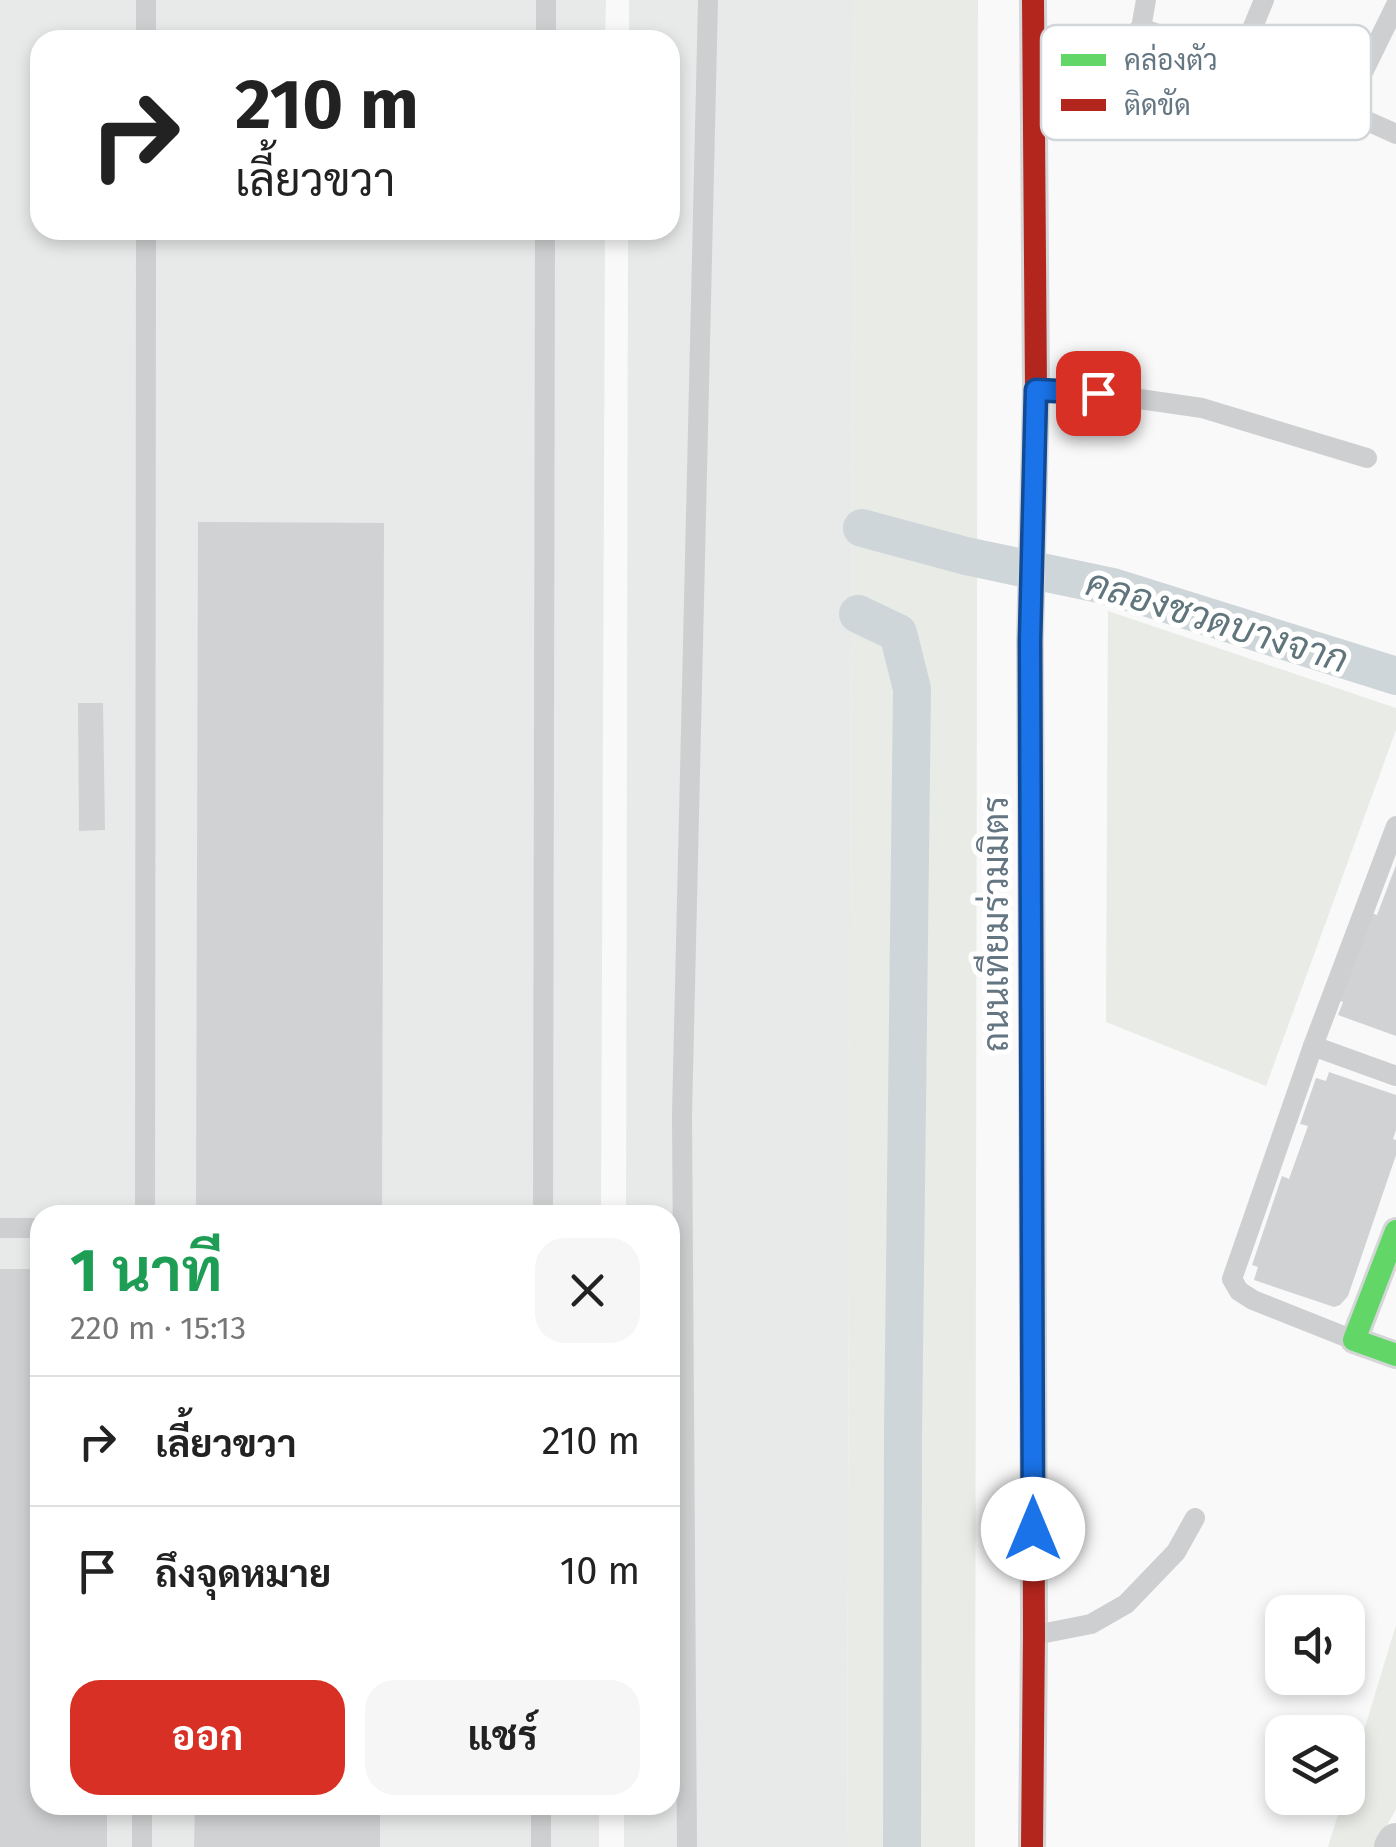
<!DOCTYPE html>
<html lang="th">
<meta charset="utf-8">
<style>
:root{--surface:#fff;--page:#f6f6f6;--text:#222;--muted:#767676;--line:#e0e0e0;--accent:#d93025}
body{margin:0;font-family:"Fira Sans",Sarabun,sans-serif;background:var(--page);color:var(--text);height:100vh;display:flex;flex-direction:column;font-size:38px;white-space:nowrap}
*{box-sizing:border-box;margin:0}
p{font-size:32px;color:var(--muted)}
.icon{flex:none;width:55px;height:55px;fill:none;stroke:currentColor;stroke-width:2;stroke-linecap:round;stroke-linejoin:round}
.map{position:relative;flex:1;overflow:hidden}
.panel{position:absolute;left:30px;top:1205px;width:650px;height:610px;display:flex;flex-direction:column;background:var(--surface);border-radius:30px;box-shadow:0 5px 15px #0003}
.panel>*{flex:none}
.hud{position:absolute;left:30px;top:30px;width:650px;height:210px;border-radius:30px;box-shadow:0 5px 15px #0003;background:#fff;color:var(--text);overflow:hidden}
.controls{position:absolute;left:1265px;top:1595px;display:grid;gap:20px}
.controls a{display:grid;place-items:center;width:100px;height:100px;border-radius:20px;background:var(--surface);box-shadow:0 5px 15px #0003;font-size:50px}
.pin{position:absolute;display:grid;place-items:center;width:85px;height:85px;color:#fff;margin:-42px;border-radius:20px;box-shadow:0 5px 15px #0006}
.me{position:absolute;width:110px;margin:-55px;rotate:0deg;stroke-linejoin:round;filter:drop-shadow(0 0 8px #0008)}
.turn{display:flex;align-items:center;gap:35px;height:210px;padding:0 40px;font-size:45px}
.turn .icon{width:130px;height:130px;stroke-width:2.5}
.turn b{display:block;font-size:70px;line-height:85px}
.round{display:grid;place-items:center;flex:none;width:105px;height:105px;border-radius:30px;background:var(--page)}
.head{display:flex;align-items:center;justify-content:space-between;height:170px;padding:0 40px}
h1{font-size:60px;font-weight:700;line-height:75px;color:#1e9e55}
.primary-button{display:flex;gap:20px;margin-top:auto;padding:20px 40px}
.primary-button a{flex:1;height:115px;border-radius:30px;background:var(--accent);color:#fff;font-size:40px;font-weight:700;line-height:115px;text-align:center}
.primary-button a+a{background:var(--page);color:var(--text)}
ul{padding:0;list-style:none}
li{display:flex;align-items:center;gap:30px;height:130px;padding:0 40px;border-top:2px solid var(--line)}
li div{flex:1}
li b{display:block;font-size:38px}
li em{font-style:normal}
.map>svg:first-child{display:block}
</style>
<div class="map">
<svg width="1396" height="1847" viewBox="0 0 1396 1847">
<rect width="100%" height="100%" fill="#f9f9f9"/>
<!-- built -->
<g fill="#e8e9e9">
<path d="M0,0H606L605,40H40V230H605L601,1215H40V1805H599V1847H0Z"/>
<path d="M629,0H853L847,1847H624V1805H670V1215H626L628,230H670V40H629Z"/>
</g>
<!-- green -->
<g fill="#e8ebe6">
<path d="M853,0H978L975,1847H847Z"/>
<path d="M1108,611L1396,708V730L1266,1086L1106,1022Z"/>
<path d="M1396,1625V1809L1375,1847H1328L1343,1798H1348V1783Z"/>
</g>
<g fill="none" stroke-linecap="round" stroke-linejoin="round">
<!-- canal -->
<g stroke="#ced6d9" stroke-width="38">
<path d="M862,528L966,556L1113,587L1396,676"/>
<path d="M858,614L898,633L912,689L903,1435L902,1847"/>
</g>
</g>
<!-- building -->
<g fill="#d0d2d3">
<path d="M198,522L384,523L382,1215H196Z"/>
<path d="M78,703H103L105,830L79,831Z"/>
<path d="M1396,865V1036L1338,1015L1343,1002L1337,1000L1369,912L1377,915Z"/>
<path d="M1329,1072L1396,1095V1130L1393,1139L1396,1140V1155L1348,1296L1340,1305L1334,1307L1254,1280L1258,1267L1252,1265L1282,1176L1289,1179L1308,1126L1300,1124L1316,1078L1326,1081Z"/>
<path d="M0,1269H40V1805H107V1847H0Z"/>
<path d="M195,1805H380V1847H194Z"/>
</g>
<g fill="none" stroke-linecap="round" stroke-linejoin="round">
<defs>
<g id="fast">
<path d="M1032,1041L1030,641L1032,558"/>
<path d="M1396,1231L1354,1340L1396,1355"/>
</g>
<g id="jam">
<path d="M1032,558L1036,390L1033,0"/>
<path d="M1032,1041L1034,1635L1032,1847"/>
</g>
</defs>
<!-- fast casing -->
<use href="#fast" stroke="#d5d6d7" stroke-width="28"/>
<!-- jam casing -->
<use href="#jam" stroke="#d5d6d7" stroke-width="28"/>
<!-- lane -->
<g stroke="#cecfd0" stroke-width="20">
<path d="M1141,28L1238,63L1396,134"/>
<path d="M146,40V0"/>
<path d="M546,40V0"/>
<path d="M1035,57L1115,50L1141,28L1146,0"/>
<path d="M1238,63L1264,0"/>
<path d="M1344,111L1396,5"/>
<path d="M1038,390L1098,393L1202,408L1367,458"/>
<path d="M1313,1046L1396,1076"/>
<path d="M145,1215L146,230"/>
<path d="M543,1215L545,230"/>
<path d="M0,1228H40"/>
<path d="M1351,1339L1253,1300L1239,1291L1232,1279L1313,1046L1396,826"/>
<path d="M1035,1635L1091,1624L1126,1604L1176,1552L1195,1518"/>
<path d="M142,1847V1805"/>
<path d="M541,1847V1805"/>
<path d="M687,1847L682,1115L708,0"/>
</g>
<!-- street -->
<path stroke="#cecfd0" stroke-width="38" d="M1393,1847L1396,1842"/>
<!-- fast -->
<use href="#fast" stroke="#63d668" stroke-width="22"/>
<!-- jam -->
<use href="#jam" stroke="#b3261e" stroke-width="22"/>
</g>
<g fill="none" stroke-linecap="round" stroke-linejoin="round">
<defs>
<path id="route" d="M1033,1529L1030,641L1036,390L1098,393"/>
</defs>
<!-- route casing -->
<use href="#route" stroke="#114b97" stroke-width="25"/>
<!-- route -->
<use href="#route" stroke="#1a73e8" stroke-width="18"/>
</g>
<g text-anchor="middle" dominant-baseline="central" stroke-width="10" stroke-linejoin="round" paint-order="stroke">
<!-- street labels -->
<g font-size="35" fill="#657683" stroke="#fff">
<text transform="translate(996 924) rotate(-90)">ถนนเทียมร่วมมิตร</text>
</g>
<!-- water labels -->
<g font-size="38" font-style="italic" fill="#60757c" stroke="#fff">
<text transform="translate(1217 621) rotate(17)">คลองชวดบางจาก</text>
</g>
</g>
<!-- legend -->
<rect x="1041" y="25" width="330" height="115" rx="15" fill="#fff" stroke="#d1d6da" stroke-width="2.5"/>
<rect x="1061" y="54" width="45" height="12" fill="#63d668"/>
<rect x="1061" y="99" width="45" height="12" fill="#b3261e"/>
<g font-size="28" fill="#657683">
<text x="1124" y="70">คล่องตัว</text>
<text x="1124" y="115">ติดขัด</text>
</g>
</svg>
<div class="controls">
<a><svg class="icon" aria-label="sound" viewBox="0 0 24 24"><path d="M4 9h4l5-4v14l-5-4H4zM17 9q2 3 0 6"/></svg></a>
<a><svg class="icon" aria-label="layers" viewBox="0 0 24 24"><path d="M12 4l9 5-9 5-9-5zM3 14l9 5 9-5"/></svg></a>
</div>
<div class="pin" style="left:1098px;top:393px;background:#d93025"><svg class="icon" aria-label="arrive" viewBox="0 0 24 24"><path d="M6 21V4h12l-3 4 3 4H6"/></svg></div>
<svg class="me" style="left:1033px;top:1529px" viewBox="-20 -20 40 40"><circle r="19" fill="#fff"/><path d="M0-13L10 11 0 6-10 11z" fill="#1a73e8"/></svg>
<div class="hud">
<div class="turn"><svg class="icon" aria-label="right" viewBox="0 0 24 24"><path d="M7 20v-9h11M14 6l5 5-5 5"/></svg><div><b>210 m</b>เลี้ยวขวา</div></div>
</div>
<section class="panel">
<div class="head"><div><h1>1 นาที</h1><p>220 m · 15:13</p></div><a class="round"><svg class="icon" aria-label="close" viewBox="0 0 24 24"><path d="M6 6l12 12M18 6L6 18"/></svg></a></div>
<ul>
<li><svg class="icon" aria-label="right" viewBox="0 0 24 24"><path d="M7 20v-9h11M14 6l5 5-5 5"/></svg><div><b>เลี้ยวขวา</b></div><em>210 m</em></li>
<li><svg class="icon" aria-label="arrive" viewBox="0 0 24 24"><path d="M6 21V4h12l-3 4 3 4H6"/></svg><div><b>ถึงจุดหมาย</b></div><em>10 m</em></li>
</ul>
<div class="primary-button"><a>ออก</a><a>แชร์</a></div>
</section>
</div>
